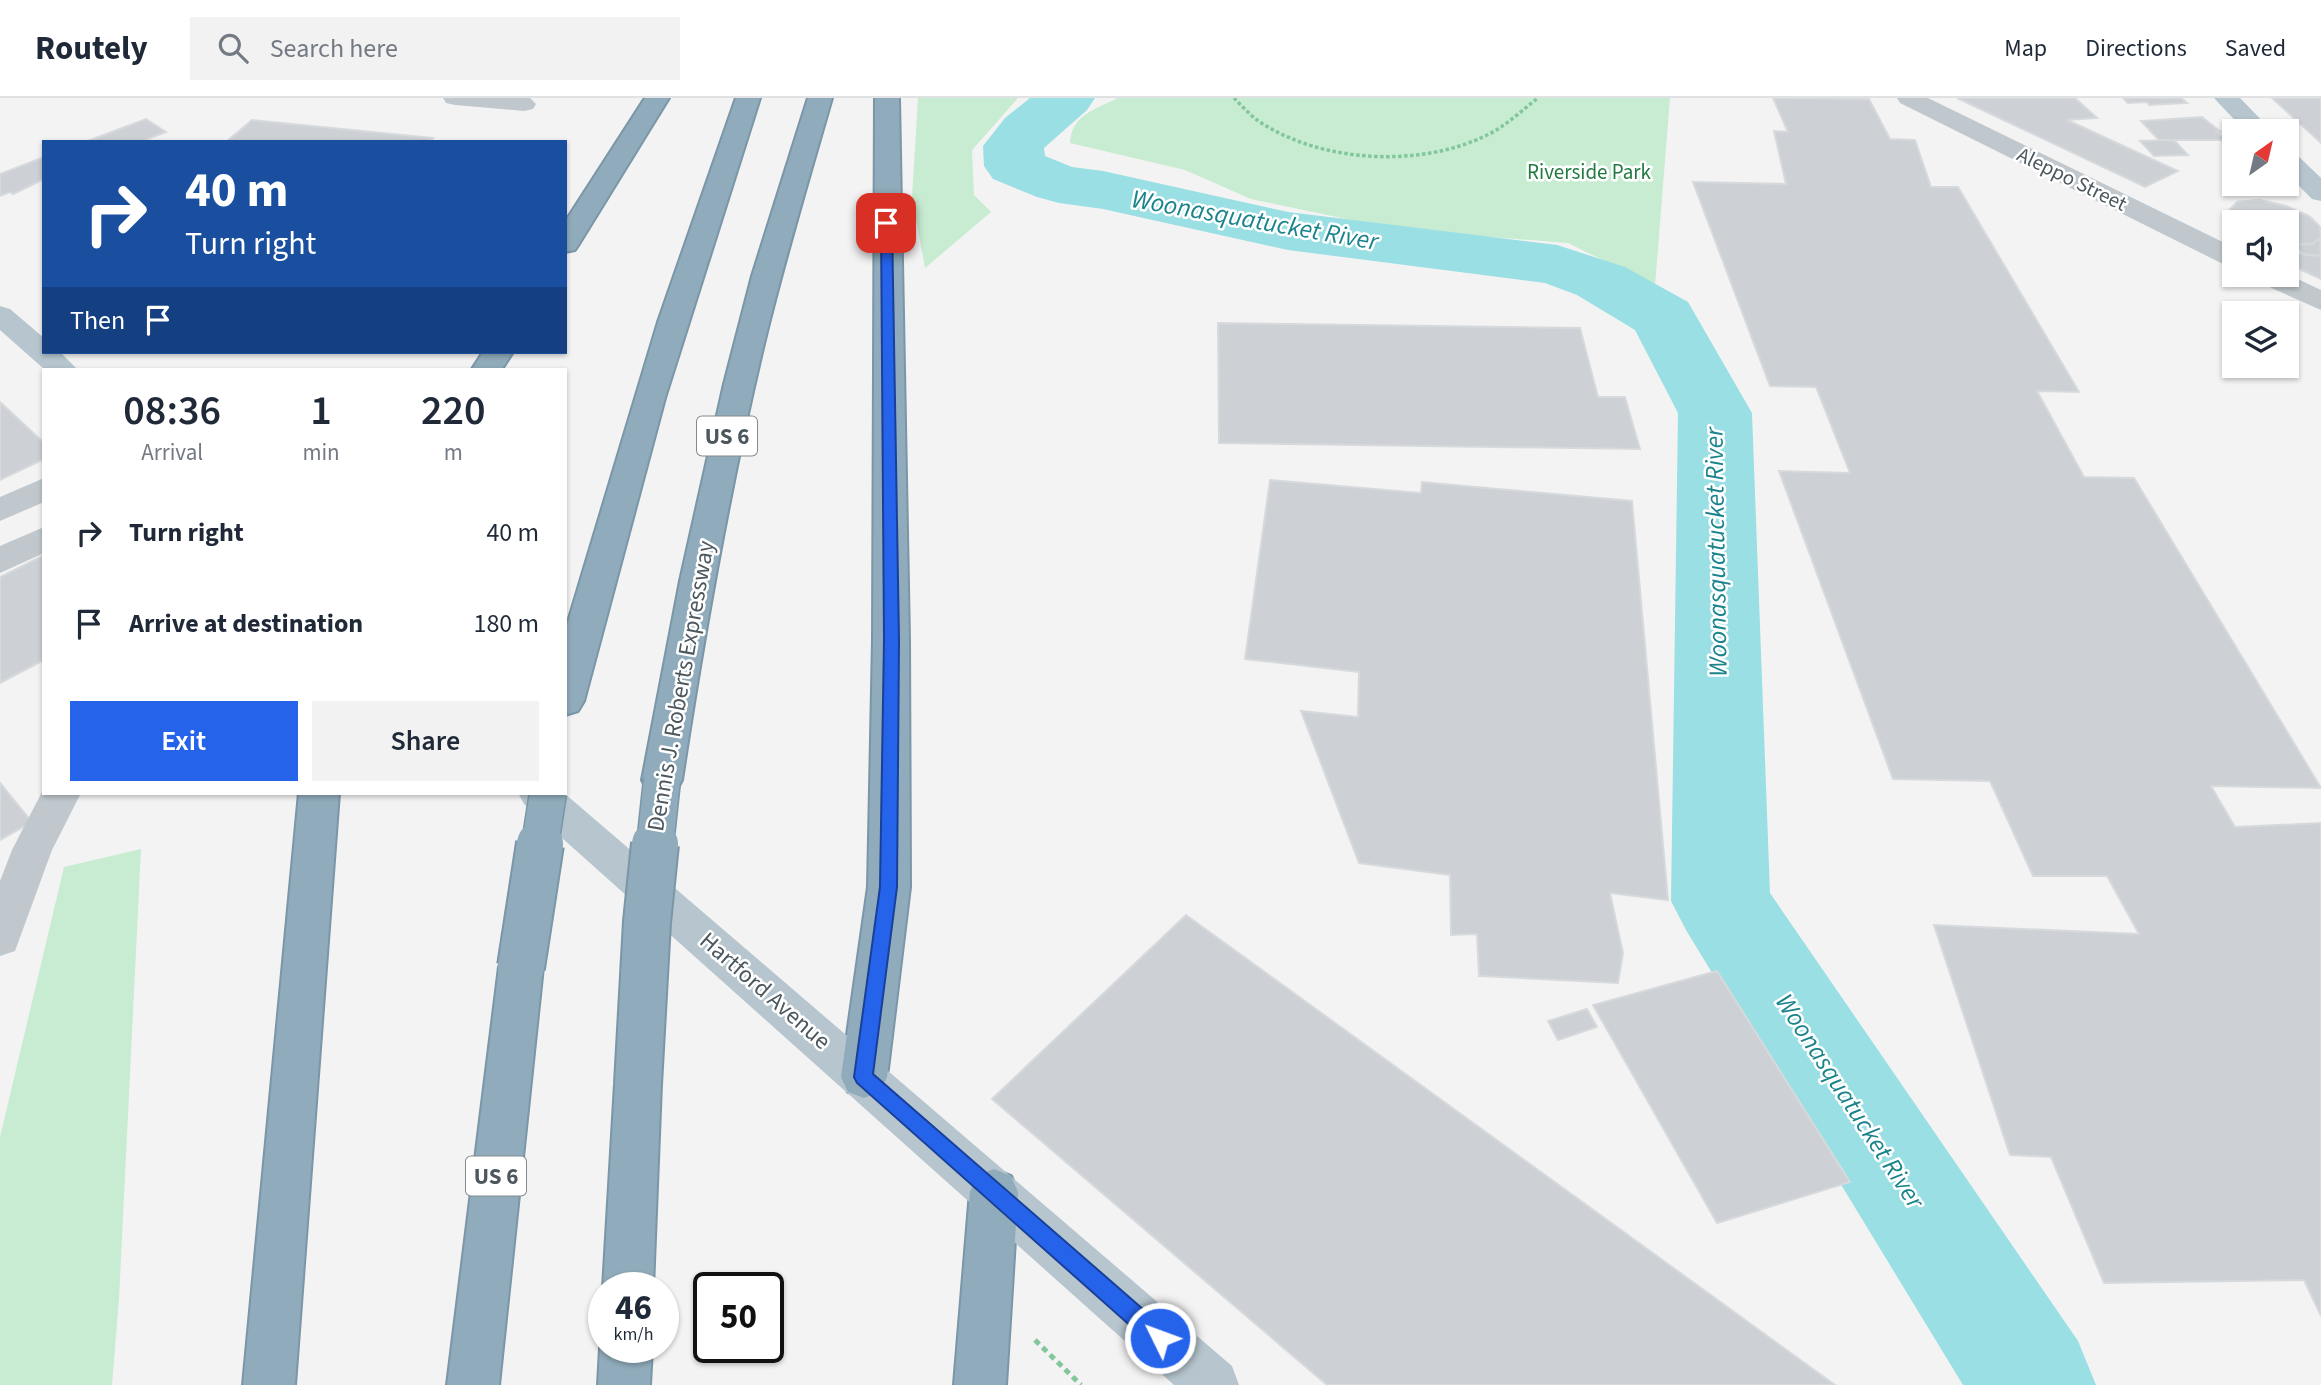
<!DOCTYPE html>
<style>
:root{--surface:#fff;--page:#f2f2f3;--text:#1f2937;--muted:#747a83;--line:#e0e1e3;--accent:#2563eb}
body{margin:0;font-family:"Source Sans 3",sans-serif;background:var(--page);color:var(--text);height:100vh;display:flex;flex-direction:column;font-size:26px;white-space:nowrap}
*{box-sizing:border-box;margin:0}
p{font-size:23px;color:var(--muted)}
.icon{flex:none;width:38px;height:38px;fill:none;stroke:currentColor;stroke-width:2;stroke-linecap:round;stroke-linejoin:round}
.map{position:relative;flex:1;overflow:hidden}
.sheet{position:absolute;left:42px;top:270px;width:525px;height:427px;display:flex;flex-direction:column;background:var(--surface);border-radius:0px;box-shadow:0 2px 5px #0004}
.sheet>*{flex:none}
.guide{position:absolute;left:42px;top:42px;width:525px;height:214px;border-radius:0px;box-shadow:0 2px 5px #0004;background:#1a4fa0;color:#fff;overflow:hidden}
.needle{width:46px;rotate:34deg}
.controls{position:absolute;left:2222px;top:21px;display:grid;gap:14px}
.controls a{display:grid;place-items:center;width:77px;height:77px;border-radius:0px;background:var(--surface);box-shadow:0 2px 5px #0004;font-size:35px}
.speed{position:absolute;left:588px;top:1174px;display:flex;gap:14px;font-size:35px;font-weight:700;text-align:center}
.speed>*{display:grid;place-content:center;width:91px;height:91px;border-radius:50%;background:var(--surface);box-shadow:0 2px 5px #0004;line-height:1}
.speed small{font-size:18px;font-weight:400}
.speed .limit{border:4px solid #111;border-radius:10px;background:#fff;color:#111}
.pin{position:absolute;display:grid;place-items:center;width:60px;height:60px;color:#fff;margin:-30px;border-radius:14px;box-shadow:0 4px 10px #0006}
.me{position:absolute;width:77px;margin:-38px;rotate:312deg;stroke-linejoin:round;filter:drop-shadow(0 0 5px #0008)}
.turn{display:flex;align-items:center;gap:24px;height:147px;padding:0 28px;font-size:32px}
.turn .icon{width:91px;height:91px;stroke-width:2.5}
.turn b{display:block;font-size:49px;line-height:60px}
.then{display:flex;align-items:center;height:66px;padding:0 28px;background:#0003;gap:14px;font-size:26px}
.eta{display:flex;justify-content:space-evenly;align-items:center;height:119px;text-align:center}
.eta b{font-size:42px;font-weight:600;line-height:49px}
.button{display:flex;gap:14px;margin-top:auto;padding:14px 28px}
.button a{flex:1;height:80px;border-radius:0px;background:var(--accent);color:#fff;font-size:28px;font-weight:600;line-height:80px;text-align:center}
.button a+a{background:var(--page);color:var(--text)}
ul{padding:0;list-style:none}
li{display:flex;align-items:center;gap:21px;height:91px;padding:0 28px}
li div{flex:1}
li b{display:block;font-size:26px}
li em{font-style:normal}
header{display:flex;align-items:center;gap:42px;box-sizing:border-box;height:98px;padding:0 35px;background:var(--surface);border-bottom:2px solid var(--line)}
header strong{font-size:33px}
nav{display:flex;gap:38px;margin-inline-start:auto;font-size:24px}
.search{width:490px;height:63px;background:var(--page);display:flex;align-items:center;gap:18px;box-sizing:border-box;padding:0 24px;border-radius:0px;color:var(--muted);font-size:26px}
.map>svg:first-child{display:block}
</style>
<header>
<strong>Routely</strong>
<div class="search"><svg class="icon" aria-label="search" viewBox="0 0 24 24"><circle cx="10" cy="10" r="6"/><path d="M15 15l6 6"/></svg>Search here</div>
<nav><a>Map</a><a>Directions</a><a>Saved</a></nav>
</header>
<div class="map">
<svg width="2321" height="1287" viewBox="0 0 2321 1287">
<rect width="100%" height="100%" fill="#f4f3f3"/>
<!-- green -->
<g fill="#c7ecd1">
<path d="M918,0H1018L972,52L974,97L991,114L925,170L912,99Z"/>
<path d="M1118,0H1670L1655,188L1568,145L1399,132L1251,101L1185,72L1070,45C1071,17 1096,11 1118,0Z"/>
<path d="M141,751L119,1201L112,1287H0V1039L64,769Z"/>
</g>
<g fill="none" stroke-linecap="round" stroke-linejoin="round">
<!-- river -->
<path fill="#99dfe4" fill-rule="evenodd" d="M1030,0H1095L1087,12L1044,50L1045,58L1072,69L1103,73L1288,114L1557,147L1625,169L1688,204L1752,315L1770,795L2078,1243L2096,1287H1963L1686,832L1671,803L1678,315L1635,232L1577,197L1545,185L1288,152L1103,111L1059,105L1037,99L993,81L984,68L983,48L1005,20Z"/>
</g>
<!-- building -->
<g fill="#cdd0d4" stroke="#d7dadd" stroke-width="2">
<path d="M1773,0L1869,1L1890,41L1915,42L1931,89H1958L2079,294L2037,293L2084,379L2134,380L2321,690L2211,688L2235,729L2321,725V1218L2304,1182L2104,1185L2051,1059L2010,1057L1934,827L2139,836L2107,778H2033L1990,683L1893,681L1779,373L1850,375L1816,289L1770,288L1693,84L1786,86L1774,33L1788,34Z"/>
<path d="M1957,0H2075L2097,20L2067,22L2178,73L2145,89Z"/>
<path d="M2123,0H2181L2187,5L2149,7L2147,4L2128,5Z"/>
<path d="M2272,0H2321V45Z"/>
<path d="M2202,19L2221,34H2217L2226,42H2159L2141,23Z"/>
<path d="M146,21L166,34L140,44H85Z"/>
<path d="M252,22L433,40L429,44L227,43Z"/>
<path d="M2174,42L2188,57L2154,58L2140,43Z"/>
<path d="M44,59V81L13,96L10,94L0,98V76Z"/>
<path d="M2259,102L2286,108L2309,118L2320,129L2321,181L2287,165V155L2303,156L2296,148L2287,147V124H2235V128L2233,127L2227,115L2237,104Z"/>
<path d="M2259,102L2286,108L2309,118L2320,129L2321,139L2313,146L2287,147V124H2235V128L2233,127L2227,115L2237,104Z"/>
<path d="M2287,155L2321,158V181L2287,164Z"/>
<path d="M2287,155L2321,158V181L2287,165Z"/>
<path d="M1218,225L1580,230L1598,299H1625L1640,351L1219,345Z"/>
<path d="M0,304L44,345V361L0,382Z"/>
<path d="M1270,382L1421,395L1422,384L1632,403L1668,802L1610,795L1623,855L1618,885L1479,878L1477,836L1451,837L1450,777L1359,765L1301,613L1358,619L1359,574L1245,561Z"/>
<path d="M44,457V562L0,585V479Z"/>
<path d="M0,685L32,724L0,742Z"/>
<path d="M1186,817L1835,1287H1327L992,1001Z"/>
<path d="M1717,873L1850,1084L1717,1125L1593,907Z"/>
<path d="M1587,911L1597,929L1558,942L1548,923Z"/>
</g>
<g fill="none" stroke-linecap="round" stroke-linejoin="round">
<defs>
<g id="highway">
<path d="M645,0H669L579,146L575,152L565,154V124Z"/>
<path d="M736,0H760L665,300L584,603L578,613L565,617L567,527L658,224Z"/>
<path d="M808,0H832C808,83 783,166 763,250C729,393 704,537 682,682L676,693L662,697L648,693L642,682L680,483L724,286L752,178Z"/>
<path d="M875,0H899L909,542L910,789L887,979L880,994L864,1000L848,994L841,979L868,789L873,542Z"/>
<path d="M483,254H513L502,271H472Z"/>
<path d="M299,695H339L295,1287H243Z"/>
<path d="M521,851L536,856L543,869L499,1287H447L499,869L506,856Z"/>
<path d="M638,965L654,971L661,986L653,1190H604V1192L603,1190L615,986L622,971Z"/>
<path d="M994,1071L1011,1078L1018,1094L1006,1287H954L970,1094L977,1078Z"/>
<path d="M604,1241V1250H652L650,1287H598L600,1250Z"/>
</g>
</defs>
<!-- highway casing -->
<use href="#highway" stroke="#7b96a7" stroke-width="4"/>
<!-- path-far1 -->
<path stroke="#82c79c" stroke-width="3.5" stroke-dasharray="3.5 2.5" stroke-linecap="butt" d="M1234,0C1241,7 1249,16 1257,22C1319,65 1419,70 1485,38C1505,29 1521,13 1538,0"/>
<!-- path -->
<path stroke="#82c79c" stroke-width="5" stroke-dasharray="6 4.5" stroke-linecap="butt" d="M1035,1242L1081,1287"/>
<!-- minor -->
<g fill="#c0c8cd" fill-rule="evenodd">
<path d="M443,0H530L536,6L533,11L524,13L455,7L446,5Z"/>
<path d="M1897,0H1928L2235,150V169L2225,167L1900,5Z"/>
<path d="M2287,176L2321,192V212L2256,183L2252,177Z"/>
<path d="M44,380V404L0,423V399Z"/>
<path d="M44,429V455L0,475V448Z"/>
<path d="M44,690V695H81L52,752L15,853L0,858V783L12,752Z"/>
</g>
<!-- major -->
<g fill="#b6c5ce" fill-rule="evenodd">
<path d="M2214,0H2240L2272,33H2245Z"/>
<path d="M2287,53L2296,56L2321,80V103L2312,101L2287,76Z"/>
<path d="M0,208L10,211L44,240V254H60L77,271H44L0,232Z"/>
<path d="M518,695H564L1232,1268L1239,1287H1174L524,706Z"/>
</g>
<!-- highway -->
<use href="#highway" fill="#90abbb" fill-rule="evenodd"/>
<defs>
<g id="highway-bridge-far1">
<path d="M540,747L548,695"/>
<path d="M655,747L662,682"/>
</g>
<g id="highway-bridge">
<path d="M521,869L540,746"/>
<path d="M638,986L647,824L655,746"/>
</g>
</defs>
<!-- highway-bridge-far1 casing -->
<use href="#highway-bridge-far1" stroke="#7b96a7" stroke-width="39" stroke-linecap="butt"/>
<!-- highway-bridge casing -->
<use href="#highway-bridge" stroke="#7b96a7" stroke-width="50" stroke-linecap="butt"/>
<!-- highway-bridge-far1 -->
<use href="#highway-bridge-far1" stroke="#90abbb" stroke-width="36"/>
<!-- highway-bridge -->
<use href="#highway-bridge" stroke="#90abbb" stroke-width="46"/>
</g>
<!-- route -->
<path fill="#2563eb" stroke="#184099" stroke-width="2" d="M886,122L892,125L899,542L897,789L873,976L1167,1232L1170,1240L1167,1247L1160,1251L1152,1247L857,985L854,979L880,789L884,542L881,125Z"/>
<g text-anchor="middle" dominant-baseline="central" stroke-width="5" stroke-linejoin="round" paint-order="stroke">
<!-- far-park labels -->
<g font-size="21" fill="#227a42" stroke="#fff">
<text x="1589" y="74">Riverside Park</text>
</g>
<!-- far-street labels -->
<g font-size="21" fill="#4c585e" stroke="#fff">
<text transform="translate(2072 81) rotate(26)">Aleppo Street</text>
</g>
<!-- shield labels -->
<g fill="#fff" stroke="#828a8e" stroke-width="2">
<rect x="697" y="318.5" width="60" height="39" rx="5"/>
<rect x="466" y="1058.5" width="60" height="39" rx="5"/>
</g>
<g font-size="23" font-weight="bold" fill="#4c585e">
<text x="727" y="338">US 6</text>
<text x="496" y="1078">US 6</text>
</g>
<!-- street labels -->
<g font-size="24" fill="#4c585e" stroke="#fff">
<text transform="translate(681 588) rotate(-80)">Dennis J. Roberts Expressway</text>
<text transform="translate(765 893) rotate(41)">Hartford Avenue</text>
</g>
<!-- water labels -->
<g font-size="26" font-style="italic" fill="#1a838b" stroke="#fff">
<text transform="translate(1255 122) rotate(10)">Woonasquatucket River</text>
<text transform="translate(1716 454) rotate(-91)">Woonasquatucket River</text>
<text transform="translate(1850 1003) rotate(57)">Woonasquatucket River</text>
</g>
</g>
</svg>
<div class="controls">
<a><svg class="needle" viewBox="-14 -14 28 28"><path d="M0-13l5 13h-10z" fill="#e53935"/><path d="M0 13l5-13h-10z" fill="#747a83"/></svg></a>
<a><svg class="icon" aria-label="sound" viewBox="0 0 24 24"><path d="M4 9h4l5-4v14l-5-4H4zM17 9q2 3 0 6"/></svg></a>
<a><svg class="icon" aria-label="layers" viewBox="0 0 24 24"><path d="M12 4l9 5-9 5-9-5zM3 14l9 5 9-5"/></svg></a>
</div>
<div class="speed"><div>46<small>km/h</small></div><div class="limit">50</div></div>
<div class="pin" style="left:886px;top:125px;background:#d93025"><svg class="icon" aria-label="arrive" viewBox="0 0 24 24"><path d="M6 21V4h12l-3 4 3 4H6"/></svg></div>
<svg class="me" style="left:1160px;top:1240px" viewBox="-20 -20 40 40"><circle r="17" fill="#2563eb" stroke="#fff" stroke-width="3"/><path d="M0-11L8 9 0 5-8 9z" fill="#fff"/></svg>
<div class="guide">
<div class="turn"><svg class="icon" aria-label="right" viewBox="0 0 24 24"><path d="M7 20v-9h11M14 6l5 5-5 5"/></svg><div><b>40 m</b>Turn right</div></div>
<div class="then">Then<svg class="icon" aria-label="arrive" viewBox="0 0 24 24"><path d="M6 21V4h12l-3 4 3 4H6"/></svg></div>
</div>
<section class="sheet">
<div class="eta">
<div><b>08:36</b><p>Arrival</p></div>
<div><b>1</b><p>min</p></div>
<div><b>220</b><p>m</p></div>
</div>
<ul>
<li><svg class="icon" aria-label="right" viewBox="0 0 24 24"><path d="M7 20v-9h11M14 6l5 5-5 5"/></svg><div><b>Turn right</b></div><em>40 m</em></li>
<li><svg class="icon" aria-label="arrive" viewBox="0 0 24 24"><path d="M6 21V4h12l-3 4 3 4H6"/></svg><div><b>Arrive at destination</b></div><em>180 m</em></li>
</ul>
<div class="button"><a>Exit</a><a>Share</a></div>
</section>
</div>
